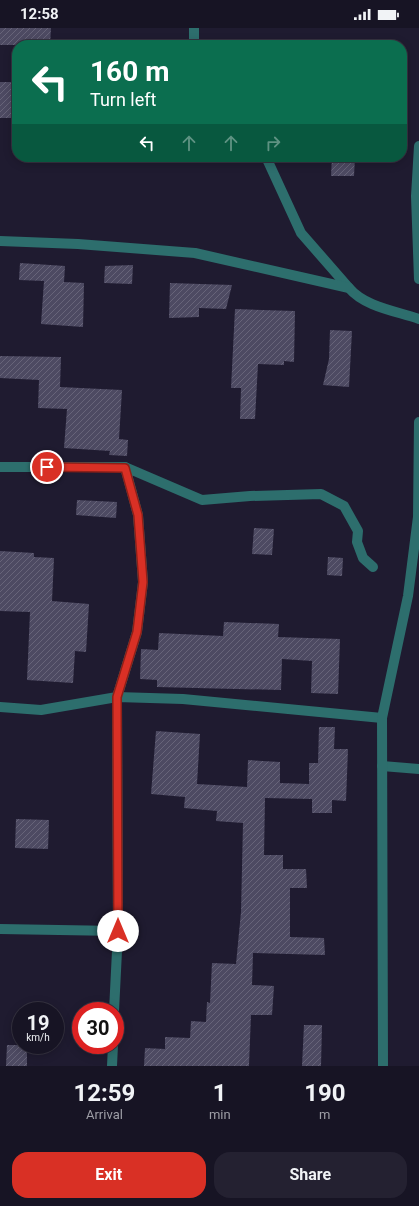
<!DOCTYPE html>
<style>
:root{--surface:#171424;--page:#242131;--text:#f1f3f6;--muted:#9e9ea6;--line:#363341;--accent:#d93025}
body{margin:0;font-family:Roboto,sans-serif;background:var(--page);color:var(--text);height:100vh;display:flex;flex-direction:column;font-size:15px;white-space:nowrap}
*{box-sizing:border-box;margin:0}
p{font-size:13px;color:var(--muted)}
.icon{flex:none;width:22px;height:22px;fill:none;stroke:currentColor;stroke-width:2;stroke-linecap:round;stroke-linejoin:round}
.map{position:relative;height:1038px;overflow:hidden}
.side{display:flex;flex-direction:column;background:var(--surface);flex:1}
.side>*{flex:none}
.top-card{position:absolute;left:12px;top:12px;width:395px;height:122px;border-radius:16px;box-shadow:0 2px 10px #0003,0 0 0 1px var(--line);background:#0b6e4f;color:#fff;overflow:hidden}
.speed{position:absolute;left:12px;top:974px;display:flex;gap:8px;font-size:20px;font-weight:700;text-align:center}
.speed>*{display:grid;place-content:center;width:52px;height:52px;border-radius:50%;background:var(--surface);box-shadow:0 2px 10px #0003,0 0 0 1px var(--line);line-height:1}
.speed small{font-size:10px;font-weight:400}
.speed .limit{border:6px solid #d22;background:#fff;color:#111}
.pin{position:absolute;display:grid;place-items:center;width:34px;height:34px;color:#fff;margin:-17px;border:2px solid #fff;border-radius:50%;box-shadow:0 1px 4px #0007}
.me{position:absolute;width:44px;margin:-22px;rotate:0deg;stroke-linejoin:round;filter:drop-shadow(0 0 3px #0008)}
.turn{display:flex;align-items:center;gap:14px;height:84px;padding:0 12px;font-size:18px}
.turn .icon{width:52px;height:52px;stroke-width:2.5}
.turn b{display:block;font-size:28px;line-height:34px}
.lanes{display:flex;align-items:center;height:38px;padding:0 12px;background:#0003;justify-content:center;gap:20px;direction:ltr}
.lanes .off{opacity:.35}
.eta{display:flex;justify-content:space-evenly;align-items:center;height:68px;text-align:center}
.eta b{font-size:24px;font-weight:700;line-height:28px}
.action{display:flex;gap:8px;margin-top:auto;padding:8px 12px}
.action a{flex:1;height:46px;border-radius:16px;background:var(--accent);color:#fff;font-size:16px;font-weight:700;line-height:46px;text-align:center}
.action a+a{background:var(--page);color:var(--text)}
.status{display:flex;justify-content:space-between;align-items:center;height:28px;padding:0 20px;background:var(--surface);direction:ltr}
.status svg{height:11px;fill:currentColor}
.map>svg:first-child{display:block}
</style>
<div class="status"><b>12:58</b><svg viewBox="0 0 49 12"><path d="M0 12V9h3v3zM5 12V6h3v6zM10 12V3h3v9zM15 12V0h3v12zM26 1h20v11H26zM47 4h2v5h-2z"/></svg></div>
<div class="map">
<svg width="419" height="1038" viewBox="0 0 419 1038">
<defs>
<pattern id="building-hatch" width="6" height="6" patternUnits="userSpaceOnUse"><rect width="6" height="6" fill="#4d4a62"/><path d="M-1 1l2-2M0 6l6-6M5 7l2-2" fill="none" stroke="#676479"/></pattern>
</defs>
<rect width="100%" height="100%" fill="#1f1b30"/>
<!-- building -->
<g fill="url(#building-hatch)">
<path d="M0,0H51L50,17H0Z"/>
<rect x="0" y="54" width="17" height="36"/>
<path d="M332,129H355L354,148H331Z"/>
<path d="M20,235L65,238L64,254L84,255L83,299L41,296L44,253L19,252Z"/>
<path d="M133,237L132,256L104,255L105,238Z"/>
<path d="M170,255L232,257L226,281L199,280V289L169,290Z"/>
<path d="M235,281L295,283L294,334L284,333V337L258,336L255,391H240L241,360H231Z"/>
<path d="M330,302L352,303L349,359L323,357L329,331Z"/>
<path d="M0,328L61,329L60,359L122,362L119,411L128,412L127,428L109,427L110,423L64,420L67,381L38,380L39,352L0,350Z"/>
<path d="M77,472L117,474L116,490L76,487Z"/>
<path d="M254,500L274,501L272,527L252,526Z"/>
<path d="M0,523L34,525V529L54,530L52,573L89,576L86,624L75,623L73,655L27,652L30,584L0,583Z"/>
<path d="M328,529L343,530L342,548L327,547Z"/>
<path d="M224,594L279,596L278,609L340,611L338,666L311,665L312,633L282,631L281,662L157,659V652L140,651L141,621L158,622L159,605L223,608Z"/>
<path d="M319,699H335L334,721H348L346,773L332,772V785H312V771L265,770L264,827H283V841H306L307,860H290V909L324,910L325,927L253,925L252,957L274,958L272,987H251L249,1038H144L145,1020L165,1021V1009L190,1010L191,993L206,994L207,974L210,975L212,935L236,936L241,884L243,795L216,793L217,783L184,780L185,769L151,766L156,703L200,706L197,756L247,759L248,732L280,734V755L309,756V735H318Z"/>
<path d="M16,791L49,792L48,821L15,820Z"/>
<path d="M304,997H322L321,1038H302Z"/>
<path d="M7,1017H27V1038H6Z"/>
</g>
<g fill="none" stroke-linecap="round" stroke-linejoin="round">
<!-- street -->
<g stroke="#2d6e6d" stroke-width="10">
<path d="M194,0V17"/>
<path d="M419,118L416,168L419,251"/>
<path d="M266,129L301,205L349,260"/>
<path d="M0,213L78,216L195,225L349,260C365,279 396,283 419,291"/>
<path d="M0,439H125"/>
<path d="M0,679L41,682L117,669L183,671L382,690"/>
<path d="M382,738L419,741"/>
<path d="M0,901L118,903"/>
<path d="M114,983L118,903L117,669L137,604L143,554L138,487L125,439L202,472L250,468L321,466L344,478L358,503L357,514L363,530L373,539"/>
<path d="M112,1038L113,1017"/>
<path d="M383,1038L382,690L408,568L418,489L419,394"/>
</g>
</g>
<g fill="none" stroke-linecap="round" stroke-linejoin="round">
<defs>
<path id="route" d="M47,439L125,440L138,487L143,554L137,604L117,669L118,903"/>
</defs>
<!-- route casing -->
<use href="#route" stroke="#8d1f18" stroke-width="10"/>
<!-- route -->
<use href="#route" stroke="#d93025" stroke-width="7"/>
</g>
</svg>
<div class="speed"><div>19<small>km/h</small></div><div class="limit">30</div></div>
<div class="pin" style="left:47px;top:439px;background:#d93025"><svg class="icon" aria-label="arrive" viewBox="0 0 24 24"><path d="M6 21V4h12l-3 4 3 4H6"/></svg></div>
<svg class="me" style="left:118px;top:903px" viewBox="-20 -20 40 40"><circle r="19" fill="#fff"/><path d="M0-13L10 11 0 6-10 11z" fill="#d93025"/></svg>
<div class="top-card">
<div class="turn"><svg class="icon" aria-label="left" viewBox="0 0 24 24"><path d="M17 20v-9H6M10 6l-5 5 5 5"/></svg><div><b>160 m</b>Turn left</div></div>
<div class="lanes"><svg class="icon" aria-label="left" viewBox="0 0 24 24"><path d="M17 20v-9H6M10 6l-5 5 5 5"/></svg><svg class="icon off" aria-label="ahead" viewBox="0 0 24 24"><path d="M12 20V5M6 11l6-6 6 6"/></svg><svg class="icon off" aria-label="ahead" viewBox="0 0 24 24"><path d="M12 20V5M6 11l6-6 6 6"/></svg><svg class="icon off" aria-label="right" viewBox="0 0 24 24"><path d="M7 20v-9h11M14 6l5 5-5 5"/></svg></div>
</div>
</div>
<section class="side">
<div class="eta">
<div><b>12:59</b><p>Arrival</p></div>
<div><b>1</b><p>min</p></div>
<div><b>190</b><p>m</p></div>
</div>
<div class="action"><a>Exit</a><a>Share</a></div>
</section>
